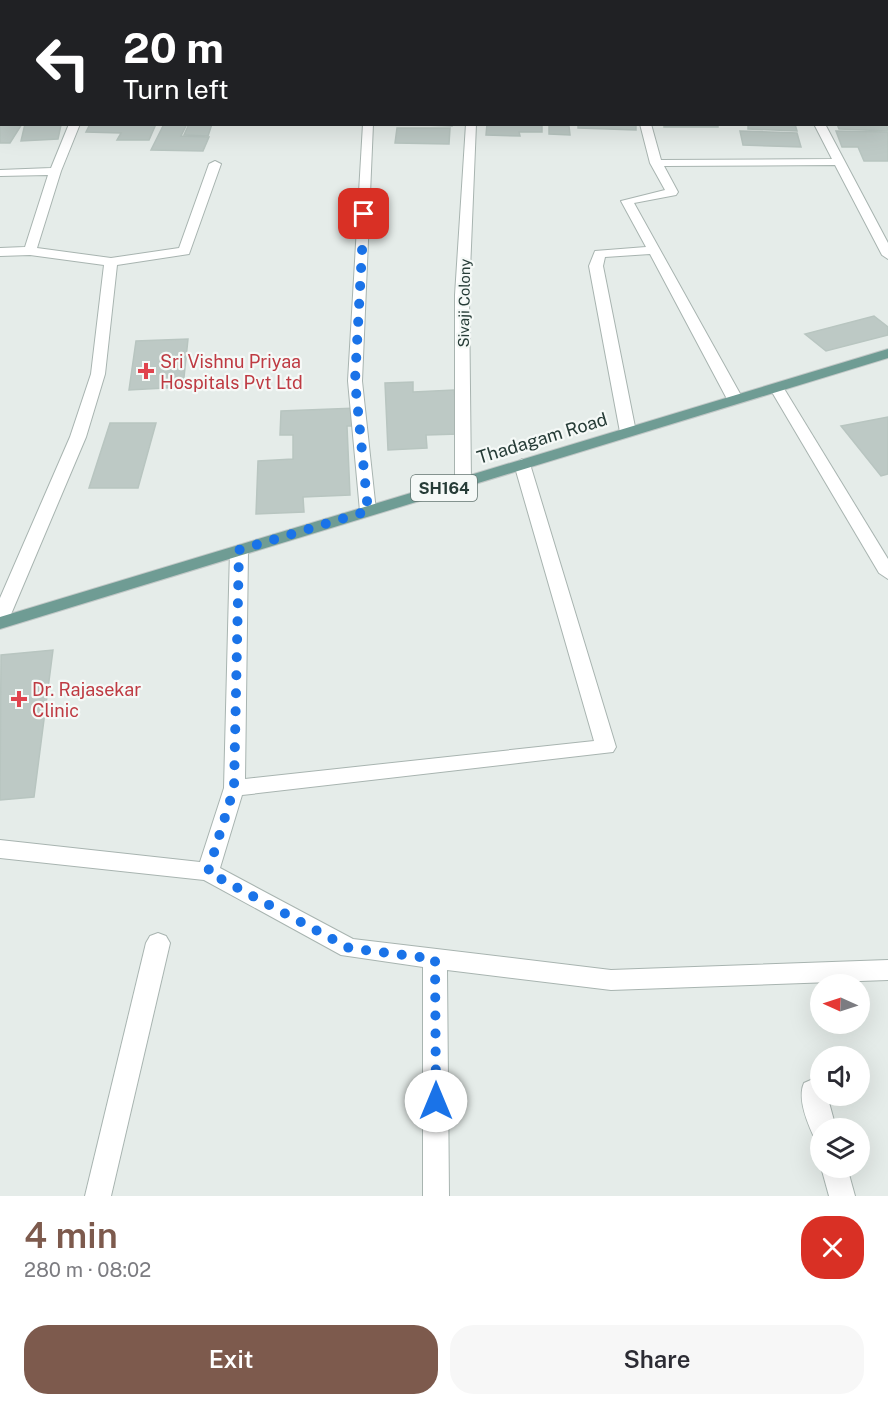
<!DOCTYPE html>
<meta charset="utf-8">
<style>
:root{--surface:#fff;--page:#f7f7f7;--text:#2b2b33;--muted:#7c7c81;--accent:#7d5a4d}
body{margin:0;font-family:"Public Sans",sans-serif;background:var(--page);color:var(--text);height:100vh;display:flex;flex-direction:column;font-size:22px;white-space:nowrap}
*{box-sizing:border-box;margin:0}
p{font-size:20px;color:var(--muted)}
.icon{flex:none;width:33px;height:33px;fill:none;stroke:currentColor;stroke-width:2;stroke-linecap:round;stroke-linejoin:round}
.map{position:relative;height:1196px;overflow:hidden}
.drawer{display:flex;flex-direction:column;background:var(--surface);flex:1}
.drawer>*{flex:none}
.banner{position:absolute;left:0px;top:0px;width:888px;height:126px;box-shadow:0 6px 24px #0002;background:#202124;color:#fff;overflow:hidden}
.needle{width:39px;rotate:273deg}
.tools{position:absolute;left:810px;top:974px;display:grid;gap:12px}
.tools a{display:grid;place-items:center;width:60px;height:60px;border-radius:50%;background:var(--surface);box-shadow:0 6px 24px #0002;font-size:30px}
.pin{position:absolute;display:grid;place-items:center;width:51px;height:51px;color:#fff;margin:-26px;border-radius:12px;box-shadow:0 3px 9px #0006}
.me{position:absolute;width:66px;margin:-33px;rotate:0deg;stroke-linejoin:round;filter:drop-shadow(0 0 4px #0008)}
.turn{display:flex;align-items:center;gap:21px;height:126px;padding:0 24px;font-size:27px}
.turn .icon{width:78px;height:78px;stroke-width:2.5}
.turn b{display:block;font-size:42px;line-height:51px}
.round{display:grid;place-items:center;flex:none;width:63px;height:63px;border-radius:24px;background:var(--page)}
.overview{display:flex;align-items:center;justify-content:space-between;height:102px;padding:0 24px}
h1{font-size:36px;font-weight:600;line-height:45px;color:var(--accent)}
.button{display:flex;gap:12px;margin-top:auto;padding:12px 24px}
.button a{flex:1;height:69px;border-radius:24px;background:var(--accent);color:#fff;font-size:24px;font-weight:600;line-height:69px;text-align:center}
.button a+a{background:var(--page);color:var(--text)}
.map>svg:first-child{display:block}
</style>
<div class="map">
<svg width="888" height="1196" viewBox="0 0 888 1196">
<rect width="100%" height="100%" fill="#e5ece9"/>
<!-- building -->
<g fill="#bdc9c5" stroke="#b8c5c0" stroke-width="1.5">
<path d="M185,0H258L184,2Z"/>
<path d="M0,119L2,124H22L10,143H0Z"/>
<path d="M886,121L888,131L839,129L837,124H886Z"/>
<path d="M25,124L61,125L58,139L21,141Z"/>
<path d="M90,124H156L149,140H117L121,133L86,132Z"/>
<path d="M164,124H187L181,136L209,137L203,151L151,150Z"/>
<path d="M189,124H212L208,136L184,135Z"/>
<path d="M393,124H452V126Z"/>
<path d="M487,124H542V132H519L520,136L486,135Z"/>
<path d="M578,124H636V130L578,128Z"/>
<rect x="664" y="124" width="54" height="3"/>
<path d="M748,124H795L797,131L748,129Z"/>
<path d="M549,126H569L570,135L549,134Z"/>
<path d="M397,128H450L449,144L395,143Z"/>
<path d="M740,131L797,133L801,147L743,145Z"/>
<path d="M836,131L888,132V161H864L858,147H842Z"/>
<path d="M874,316L888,327V335L826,351L805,334Z"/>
<path d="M188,339L183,387L129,390L136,341Z"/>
<path d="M413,382V392L454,390L459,434L426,435L427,448L388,450L385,383Z"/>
<path d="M357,408L358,426H347L350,495L303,497L304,512L256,514L258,461L293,459V435H280L281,411Z"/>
<path d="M888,417V474L881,476L841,426Z"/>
<path d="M110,423H156L138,488H89Z"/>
<path d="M53,650L34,797L0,800L1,655Z"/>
</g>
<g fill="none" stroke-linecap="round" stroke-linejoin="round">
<defs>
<g id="street">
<path d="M116,0H126L116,2Z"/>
<rect x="266" y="0" width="10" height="2"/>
<rect x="376" y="0" width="10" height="2"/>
<path d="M432,0H442V2H433Z"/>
<path d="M538,0H548V2H539Z"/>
<path d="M660,0H670V2H661Z"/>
<rect x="0" y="30" width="2" height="6"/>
<rect x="886" y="38" width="2" height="6"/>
<rect x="0" y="115" width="2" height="6"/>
<path d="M69,124H80L61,171L37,248L111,258L179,248L209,164L215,161L221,164L189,254L117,265L105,374L86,437L9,619L6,623L0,625V598L70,437L91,374L104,265L30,255L0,256V248L25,247L48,175L0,176V170L51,168Z"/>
<path d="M363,124H373L362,381L376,511L368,516L360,511L348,381Z"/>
<path d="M466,124H476L469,295L471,482L463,487L455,482V295Z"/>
<path d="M640,124H651L661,160L832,159L814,124H825L888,243V259L882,255L835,165L664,166L678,192L676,195L634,203L743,399L735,404L727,399L650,254L605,257L603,266L636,432L628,437L620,432L589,266L595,251L646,247L621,201L665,190L650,163Z"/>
<path d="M776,383L783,387L888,559V579L879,573L769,387Z"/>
<path d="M522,459L530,464L616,747L613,752L242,795L220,868L353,939L611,970L888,960V980L611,990L447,970L449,1196H423V967L341,955L204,880L0,858V840L200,862L224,788L230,550L239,545L248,550L245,779L594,741L514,464Z"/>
<path d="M158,933L166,936L170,943L111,1196H85L146,943L150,936Z"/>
<path d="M813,1079L820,1082V1095H827L836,1128H820V1139L814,1137C807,1122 797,1098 804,1083Z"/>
<path d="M821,1167H847L855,1196H829Z"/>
</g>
<path id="primary" d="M888,349V358L0,629V617Z"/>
</defs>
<!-- street casing -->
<use href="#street" stroke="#a8b4b0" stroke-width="2"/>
<!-- primary casing -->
<use href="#primary" stroke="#c2c8c7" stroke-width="2"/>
<!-- street -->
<use href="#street" fill="#fff" fill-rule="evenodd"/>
<!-- primary -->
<use href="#primary" fill="#6f9c94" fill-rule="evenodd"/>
</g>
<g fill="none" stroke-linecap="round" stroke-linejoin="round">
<!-- route -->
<path stroke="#1a73e8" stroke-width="10" stroke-dasharray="0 18" d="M364,214L355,381L368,511L239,550L234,788L208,872L349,948L435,959L436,1101"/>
</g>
<!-- markers -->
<g fill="#e0444e" stroke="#f5f9f7" stroke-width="2">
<path d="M143 362h6v6h6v6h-6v6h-6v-6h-6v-6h6z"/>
<path d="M16 690h6v6h6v6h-6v6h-6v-6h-6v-6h6z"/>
</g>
<g text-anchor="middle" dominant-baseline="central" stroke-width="4.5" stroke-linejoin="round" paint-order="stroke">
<!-- far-street labels -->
<g font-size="15" fill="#263c37" stroke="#f5f9f7">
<text transform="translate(464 303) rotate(-89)">Sivaji Colony</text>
</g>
<!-- shield labels -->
<rect fill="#f5f9f7" stroke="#647571" stroke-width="1.5" x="411" y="475" width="66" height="26" rx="4.5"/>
<g font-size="16" font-weight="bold" fill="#263c37">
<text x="444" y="488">SH164</text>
</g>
<!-- health labels -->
<g font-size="18" fill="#be3a42" stroke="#f5f9f7" text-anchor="start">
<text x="160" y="361">Sri Vishnu Priyaa<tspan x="160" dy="21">Hospitals Pvt Ltd</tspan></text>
<text x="32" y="689">Dr. Rajasekar<tspan x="32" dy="21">Clinic</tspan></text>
</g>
<!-- street labels -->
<g font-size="18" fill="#263c37" stroke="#f5f9f7">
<text transform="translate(542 438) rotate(-17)">Thadagam Road</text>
</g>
</g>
</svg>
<div class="tools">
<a><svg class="needle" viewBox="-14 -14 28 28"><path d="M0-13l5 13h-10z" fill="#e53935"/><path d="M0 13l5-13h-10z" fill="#7c7c81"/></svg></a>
<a><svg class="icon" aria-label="sound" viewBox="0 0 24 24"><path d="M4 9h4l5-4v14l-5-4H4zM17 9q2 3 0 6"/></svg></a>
<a><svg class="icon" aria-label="layers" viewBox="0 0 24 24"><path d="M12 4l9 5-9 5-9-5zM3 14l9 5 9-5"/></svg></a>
</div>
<div class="pin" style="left:364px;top:214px;background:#d93025"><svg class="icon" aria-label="arrive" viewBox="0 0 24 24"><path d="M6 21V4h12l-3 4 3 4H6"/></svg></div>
<svg class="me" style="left:436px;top:1101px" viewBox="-20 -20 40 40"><circle r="19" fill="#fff"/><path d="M0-13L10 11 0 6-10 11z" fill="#1a73e8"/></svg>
<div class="banner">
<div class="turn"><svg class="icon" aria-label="left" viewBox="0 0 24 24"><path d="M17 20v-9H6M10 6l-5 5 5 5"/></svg><div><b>20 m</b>Turn left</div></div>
</div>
</div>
<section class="drawer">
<div class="overview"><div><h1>4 min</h1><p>280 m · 08:02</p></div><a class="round" style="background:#d93025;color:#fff"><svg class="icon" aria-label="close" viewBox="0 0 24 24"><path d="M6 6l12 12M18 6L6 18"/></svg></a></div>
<div class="button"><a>Exit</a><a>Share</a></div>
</section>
